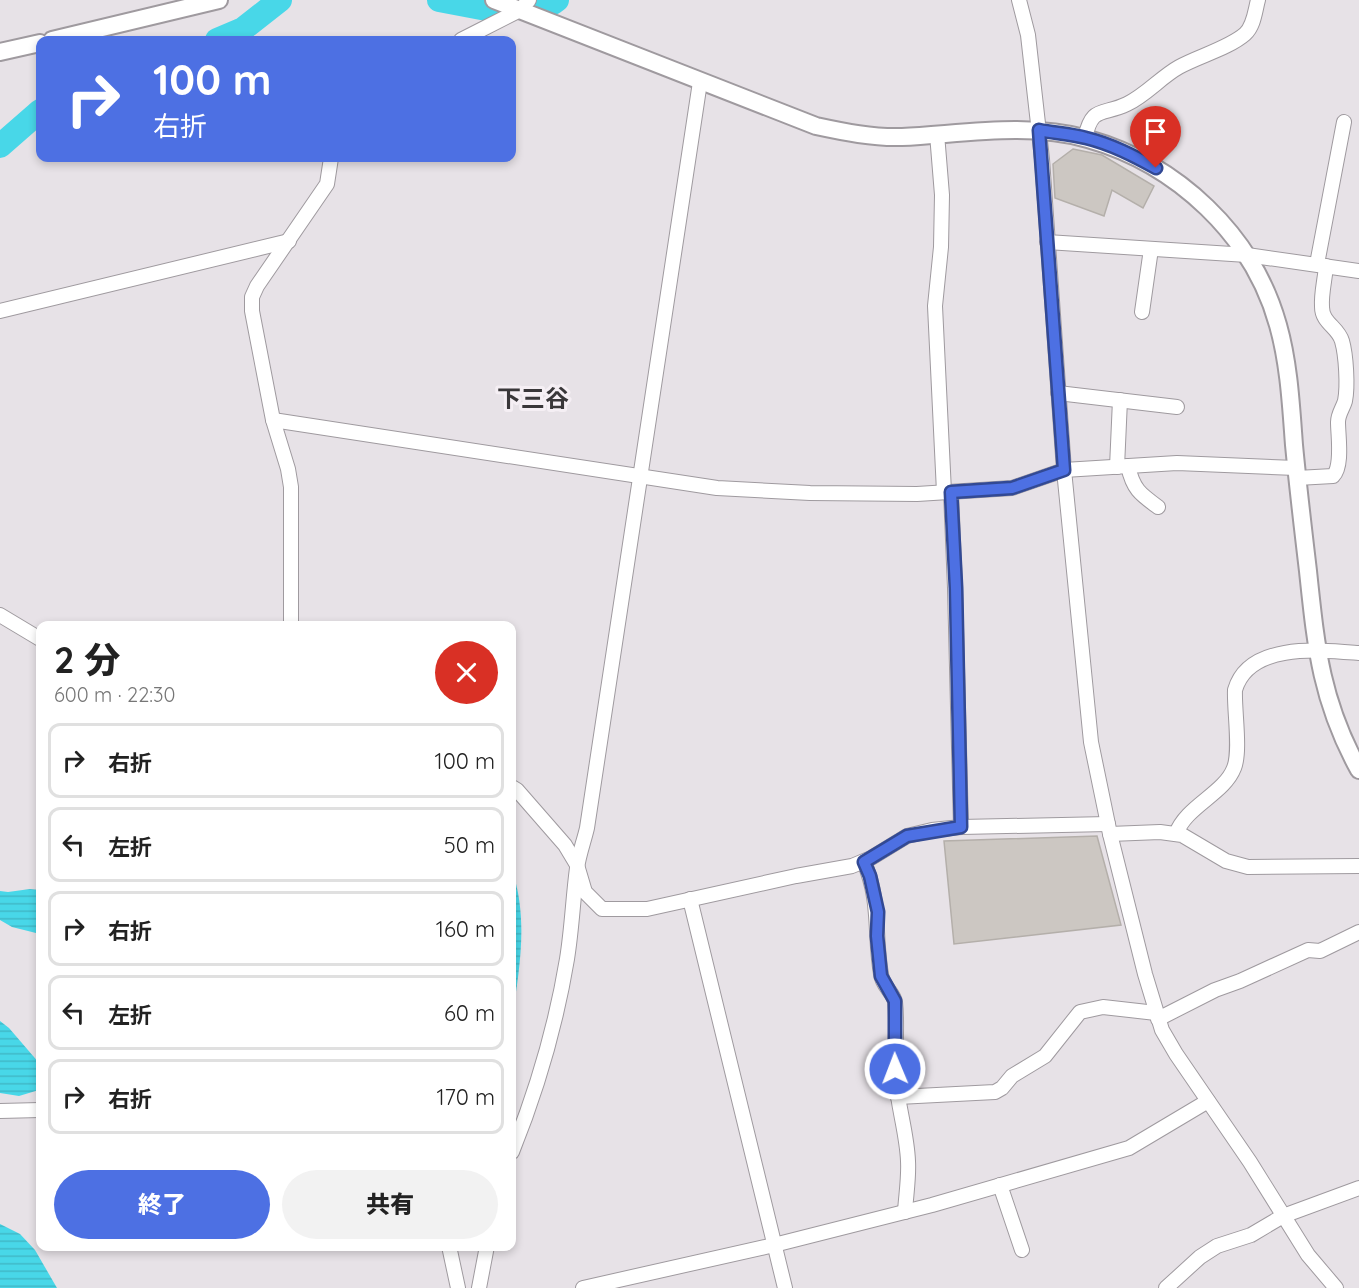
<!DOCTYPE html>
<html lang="ja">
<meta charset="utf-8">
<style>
:root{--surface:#fff;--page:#f2f2f2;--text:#222;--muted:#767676;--line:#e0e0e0;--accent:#4d70e3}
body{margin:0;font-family:Quicksand,"Noto Sans JP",sans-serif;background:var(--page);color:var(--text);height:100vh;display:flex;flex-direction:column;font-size:22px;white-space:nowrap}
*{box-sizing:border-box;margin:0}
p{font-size:20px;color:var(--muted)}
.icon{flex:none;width:33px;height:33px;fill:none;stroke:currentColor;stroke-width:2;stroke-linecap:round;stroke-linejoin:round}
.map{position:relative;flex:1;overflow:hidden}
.sheet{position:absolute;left:36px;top:621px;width:480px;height:630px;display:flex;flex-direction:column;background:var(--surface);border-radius:12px;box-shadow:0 3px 9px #0003}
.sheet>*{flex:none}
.banner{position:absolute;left:36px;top:36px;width:480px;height:126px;border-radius:12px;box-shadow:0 3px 9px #0003;background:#4d70e3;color:#fff;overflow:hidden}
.pin{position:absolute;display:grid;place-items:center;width:51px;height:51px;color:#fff;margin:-62px -26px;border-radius:50% 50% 50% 0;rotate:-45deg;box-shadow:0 0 6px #0007}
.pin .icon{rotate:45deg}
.me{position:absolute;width:66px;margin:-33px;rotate:359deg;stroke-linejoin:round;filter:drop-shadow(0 0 4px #0008)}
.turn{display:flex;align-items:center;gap:21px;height:126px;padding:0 18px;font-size:27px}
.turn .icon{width:78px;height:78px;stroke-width:2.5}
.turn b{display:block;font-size:42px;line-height:51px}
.round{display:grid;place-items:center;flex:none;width:63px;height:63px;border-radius:32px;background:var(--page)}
.overview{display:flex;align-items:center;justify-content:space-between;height:102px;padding:0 18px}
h1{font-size:36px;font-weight:800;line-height:45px}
.cta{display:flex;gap:12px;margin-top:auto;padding:12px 18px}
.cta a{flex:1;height:69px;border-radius:36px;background:var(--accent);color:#fff;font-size:24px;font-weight:800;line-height:69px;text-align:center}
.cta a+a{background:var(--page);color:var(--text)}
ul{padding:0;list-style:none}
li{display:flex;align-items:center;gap:18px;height:75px;margin:0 12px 9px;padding:0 6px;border:3px solid var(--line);border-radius:12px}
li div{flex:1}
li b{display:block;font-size:22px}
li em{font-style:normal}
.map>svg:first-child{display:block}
</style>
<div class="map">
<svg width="1359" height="1288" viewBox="0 0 1359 1288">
<defs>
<pattern id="water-rules" width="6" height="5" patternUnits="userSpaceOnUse" patternTransform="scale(1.5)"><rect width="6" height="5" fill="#48d7e8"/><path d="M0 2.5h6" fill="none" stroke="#40b9c8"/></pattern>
</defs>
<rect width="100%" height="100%" fill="#e7e2e7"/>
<!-- water -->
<g fill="url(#water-rules)">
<path d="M512,870C529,920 519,970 512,1020Z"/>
<path d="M30,889L40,890V934L12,927L0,920V891L8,892Z"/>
<path d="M0,1021L9,1028L40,1064V1088L39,1090L19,1096L0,1093Z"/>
<path d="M0,1224L20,1234L35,1250L57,1288H0Z"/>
</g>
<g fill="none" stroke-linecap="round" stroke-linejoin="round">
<!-- river -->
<g stroke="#48d7e8" stroke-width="24">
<path d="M439,0L497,11"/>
<path d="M535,7L553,3L557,0"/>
<path d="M217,40L243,29L280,0"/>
<path d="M0,146L40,111"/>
</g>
</g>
<!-- building -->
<g fill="#ccc7c2" stroke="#b4afaa" stroke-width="1.5">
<path d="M1073,149L1102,155L1154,186L1143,208L1112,190L1104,216L1055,198L1053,164Z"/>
<path d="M1097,836L1121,925L954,944L944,841Z"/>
</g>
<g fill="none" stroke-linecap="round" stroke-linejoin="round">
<defs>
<g id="minor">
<path d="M1019,0L1028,35L1042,159L1064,470L1091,742L1110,834L1145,974L1162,1030L1176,1054L1250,1162L1308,1255L1336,1288"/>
<path d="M461,40L520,10L529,0"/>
<path d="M937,134L942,195L941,247L935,306L944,492"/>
<path d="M1085,138C1092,105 1102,116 1127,104C1146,95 1161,77 1179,67C1199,56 1229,48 1245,34C1254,26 1255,11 1258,0"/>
<path d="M1047,242L1247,255L1359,271"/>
<path d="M1317,264L1344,122"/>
<path d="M0,311L289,241"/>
<path d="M1142,312L1151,249"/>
<path d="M1058,393L1177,407"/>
<path d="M273,420L717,488L810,493L917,494L1012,488L1064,470L1177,463L1296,468"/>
<path d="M1128,466C1133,489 1140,494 1158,507"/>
<path d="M1117,467L1120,400"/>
<path d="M1297,478L1333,476C1343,466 1338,436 1338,422C1338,414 1343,408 1345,401C1348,386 1346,355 1342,341C1338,327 1322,323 1322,307C1321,294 1325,279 1326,266"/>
<path d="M951,492L955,588L961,827"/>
<path d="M0,615L40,639"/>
<path d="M291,626V487L288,469L273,420L252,311V297L257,286L327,184L331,158"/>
<path d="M512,787L517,790L565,845L577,865L585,892L602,909H647L796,876L852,866L871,858L907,836L932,830L961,827L1108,824"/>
<path d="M1110,834L1160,832L1182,835L1226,861L1248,867L1359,866"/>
<path d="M1176,834C1186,806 1224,794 1234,768C1241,751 1234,710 1235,690C1249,642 1321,650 1359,653"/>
<path d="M864,862C881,901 874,934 881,974C882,986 894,993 895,1002C898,1027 894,1054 896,1080C898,1107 907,1134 908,1161C909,1178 906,1195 905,1212"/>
<path d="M690,899L785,1288"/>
<path d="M1158,1019L1215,990L1240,981L1308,950L1320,951L1359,932"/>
<path d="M898,1097L995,1092L1002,1088L1012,1076L1045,1056L1080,1012L1103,1007L1156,1013"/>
<path d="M0,1111L40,1110"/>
<path d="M512,1152C537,1090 556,1025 567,959C572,928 573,898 577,868C579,854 584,841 587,828L700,82"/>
<path d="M1000,1185L1022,1250"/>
<path d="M449,1246L458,1288"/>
<path d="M479,1288L487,1246"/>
<path d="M583,1288L774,1245L932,1205L1129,1148L1208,1101"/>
<path d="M1166,1288L1200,1257L1217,1246L1251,1235L1283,1216L1359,1188"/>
</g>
<g id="tertiary">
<path d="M494,0L816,126C844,132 873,138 902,137C963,134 1027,122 1088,139C1177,164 1253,235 1278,325C1289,364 1291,405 1294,445C1298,487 1303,529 1308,571C1316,647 1321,701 1359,770"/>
<path d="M52,40L219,0"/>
<path d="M0,52L40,43"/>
</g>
</defs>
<!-- minor casing -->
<use href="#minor" stroke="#9f9a9f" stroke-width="16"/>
<!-- tertiary casing -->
<use href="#tertiary" stroke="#9f9a9f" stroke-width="20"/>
<!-- minor -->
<use href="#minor" stroke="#fff" stroke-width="14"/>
<!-- tertiary -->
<use href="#tertiary" stroke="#fff" stroke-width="16"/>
</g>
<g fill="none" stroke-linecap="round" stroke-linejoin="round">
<defs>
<path id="route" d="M895,1069V1001L881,976L877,936L878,912L870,876L864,862L907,836L961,827L956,588L951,492L1012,488L1064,470L1039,130C1054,133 1071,134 1086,138C1111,144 1134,156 1156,168"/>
</defs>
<!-- route casing -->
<use href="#route" stroke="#324994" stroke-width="15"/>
<!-- route -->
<use href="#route" stroke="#4d70e3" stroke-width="10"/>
</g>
<g text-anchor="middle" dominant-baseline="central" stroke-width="6" stroke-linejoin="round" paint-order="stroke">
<!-- quarter labels -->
<g font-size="24" font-weight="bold" fill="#393739" stroke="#f5eff4">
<text x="533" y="398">下三谷</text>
</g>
</g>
</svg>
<div class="pin" style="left:1156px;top:168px;background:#d93025"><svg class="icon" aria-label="arrive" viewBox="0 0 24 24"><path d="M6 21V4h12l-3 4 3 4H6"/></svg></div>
<svg class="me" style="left:895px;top:1069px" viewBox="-20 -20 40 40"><circle r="17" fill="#4d70e3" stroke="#fff" stroke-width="3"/><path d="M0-11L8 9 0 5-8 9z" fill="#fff"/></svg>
<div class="banner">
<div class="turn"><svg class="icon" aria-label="right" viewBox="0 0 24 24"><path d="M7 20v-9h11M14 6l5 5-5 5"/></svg><div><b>100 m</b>右折</div></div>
</div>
<section class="sheet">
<div class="overview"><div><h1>2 分</h1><p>600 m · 22:30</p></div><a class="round" style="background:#d93025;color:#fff"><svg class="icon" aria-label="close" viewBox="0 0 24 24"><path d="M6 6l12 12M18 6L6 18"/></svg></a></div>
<ul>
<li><svg class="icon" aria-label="right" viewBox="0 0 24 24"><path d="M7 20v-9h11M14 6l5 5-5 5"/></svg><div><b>右折</b></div><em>100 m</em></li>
<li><svg class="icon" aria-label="left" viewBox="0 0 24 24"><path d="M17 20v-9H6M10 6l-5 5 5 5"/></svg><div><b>左折</b></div><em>50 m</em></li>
<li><svg class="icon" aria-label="right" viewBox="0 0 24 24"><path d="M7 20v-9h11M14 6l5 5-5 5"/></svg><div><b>右折</b></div><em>160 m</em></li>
<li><svg class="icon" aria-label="left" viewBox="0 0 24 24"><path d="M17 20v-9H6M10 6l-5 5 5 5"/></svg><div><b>左折</b></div><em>60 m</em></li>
<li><svg class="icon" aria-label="right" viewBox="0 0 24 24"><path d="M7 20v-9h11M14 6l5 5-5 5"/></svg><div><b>右折</b></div><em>170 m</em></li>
</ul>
<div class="cta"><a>終了</a><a>共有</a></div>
</section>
</div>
